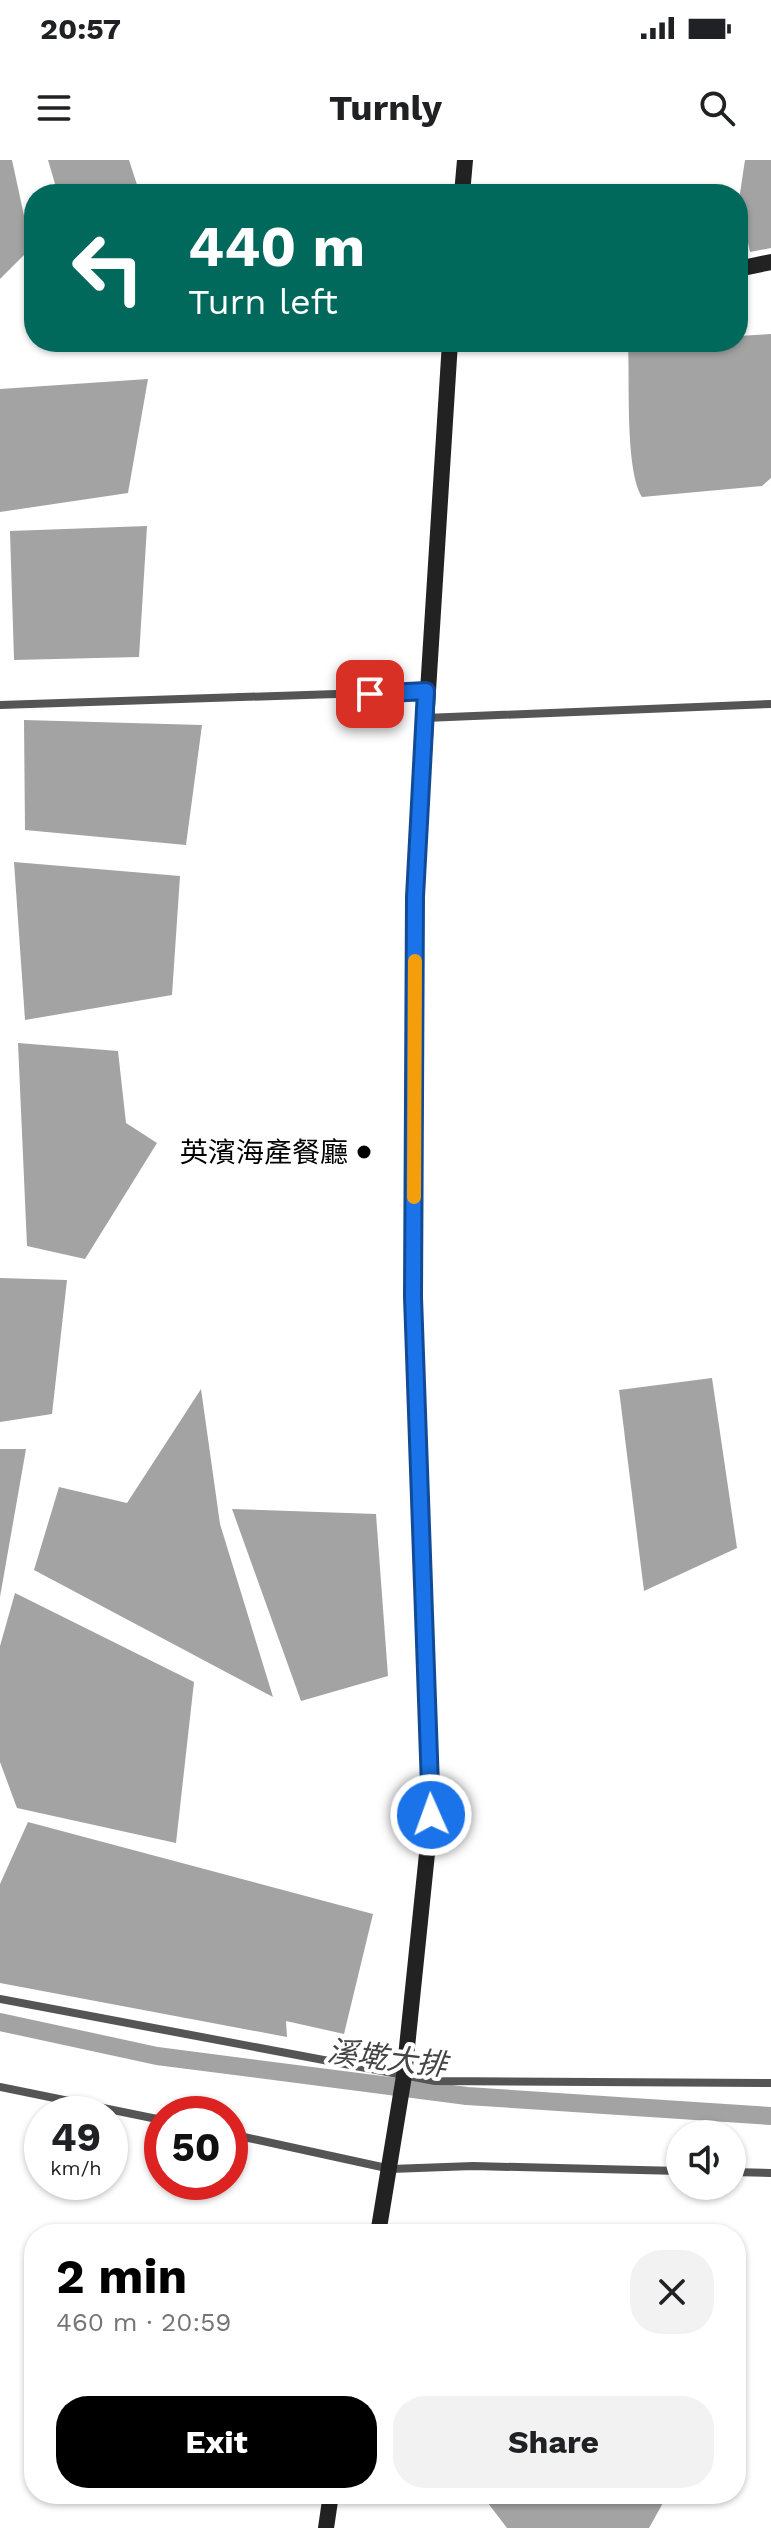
<!DOCTYPE html>
<meta charset="utf-8">
<style>
:root{--surface:#fff;--page:#f2f2f2;--text:#202124;--muted:#757577;--accent:#000}
body{margin:0;font-family:"Work Sans","Noto Sans TC",sans-serif;background:var(--page);color:var(--text);height:100vh;display:flex;flex-direction:column;font-size:30px;white-space:nowrap}
*{box-sizing:border-box;margin:0}
p{font-size:26px;color:var(--muted)}
.icon{flex:none;width:44px;height:44px;fill:none;stroke:currentColor;stroke-width:2;stroke-linecap:round;stroke-linejoin:round}
.map{position:relative;flex:1;overflow:hidden}
.details{position:absolute;left:24px;top:2064px;width:722px;height:280px;display:flex;flex-direction:column;background:var(--surface);border-radius:32px;box-shadow:0 2px 6px #0004}
.details>*{flex:none}
.banner{position:absolute;left:24px;top:24px;width:724px;height:168px;border-radius:32px;box-shadow:0 2px 6px #0004;background:#00695c;color:#fff;overflow:hidden}
.fabs{position:absolute;left:666px;top:1960px;display:grid;gap:16px}
.fabs a{display:grid;place-items:center;width:80px;height:80px;border-radius:50%;background:var(--surface);box-shadow:0 2px 6px #0004;font-size:40px}
.speed{position:absolute;left:24px;top:1936px;display:flex;gap:16px;font-size:40px;font-weight:700;text-align:center}
.speed>*{display:grid;place-content:center;width:104px;height:104px;border-radius:50%;background:var(--surface);box-shadow:0 2px 6px #0004;line-height:1}
.speed small{font-size:20px;font-weight:400}
.speed .limit{border:12px solid #d22;background:#fff;color:#111}
.pin{position:absolute;display:grid;place-items:center;width:68px;height:68px;color:#fff;margin:-34px;border-radius:16px;box-shadow:0 4px 12px #0006}
.me{position:absolute;width:88px;margin:-44px;rotate:358deg;stroke-linejoin:round;filter:drop-shadow(0 0 6px #0008)}
.turn{display:flex;align-items:center;gap:28px;height:168px;padding:0 32px;font-size:36px}
.turn .icon{width:104px;height:104px;stroke-width:2.5}
.turn b{display:block;font-size:56px;line-height:68px}
.round{display:grid;place-items:center;flex:none;width:84px;height:84px;border-radius:32px;background:var(--page)}
.overview{display:flex;align-items:center;justify-content:space-between;height:136px;padding:0 32px}
h1{font-size:48px;font-weight:700;line-height:60px;color:var(--accent)}
.action{display:flex;gap:16px;margin-top:auto;padding:16px 32px}
.action a{flex:1;height:92px;border-radius:32px;background:var(--accent);color:#fff;font-size:32px;font-weight:700;line-height:92px;text-align:center}
.action a+a{background:var(--page);color:var(--text)}
.status{display:flex;justify-content:space-between;align-items:center;height:56px;padding:0 40px;background:var(--surface);direction:ltr}
.status svg{height:22px;fill:currentColor}
header{display:flex;justify-content:space-between;align-items:center;height:104px;padding:0 32px;background:var(--surface);font-size:36px;font-weight:700}
.map>svg:first-child{display:block}
</style>
<div class="status"><b>20:57</b><svg viewBox="0 0 49 12"><path d="M0 12V9h3v3zM5 12V6h3v6zM10 12V3h3v9zM15 12V0h3v12zM26 1h20v11H26zM47 4h2v5h-2z"/></svg></div>
<header><svg class="icon" aria-label="menu" viewBox="0 0 24 24"><path d="M4 6h16M4 12h16M4 18h16"/></svg>Turnly<svg class="icon" aria-label="search" viewBox="0 0 24 24"><circle cx="10" cy="10" r="6"/><path d="M15 15l6 6"/></svg></header>
<div class="map">
<svg width="771" height="2368" viewBox="0 0 771 2368">
<rect width="100%" height="100%" fill="#fff"/>
<!-- water -->
<g fill="#a3a3a3">
<path d="M0,0H12L31,88L0,119Z"/>
<path d="M48,0H129L140,34H58Z"/>
<path d="M745,0H771V88L750,92L739,40Z"/>
<path d="M771,174V318L762,326L642,337C625,309 630,222 628,186L738,182V176Z"/>
<path d="M148,219L128,333L0,352V229Z"/>
<path d="M147,366L139,497L14,500L10,371Z"/>
<path d="M24,560L202,565L186,685L25,670Z"/>
<path d="M14,702L180,716L172,835L25,860Z"/>
<path d="M18,883L118,891L126,963L157,983L85,1099L27,1086Z"/>
<path d="M0,1118L67,1120L52,1254L0,1262Z"/>
<path d="M712,1218L737,1388L644,1431L619,1230Z"/>
<path d="M201,1229L220,1364L273,1537L34,1410L59,1327L127,1343Z"/>
<path d="M0,1289H26L0,1437Z"/>
<path d="M232,1349L376,1354L388,1516L301,1541Z"/>
<path d="M15,1433L194,1522L176,1683L17,1648L0,1602V1486Z"/>
<path d="M28,1662L373,1754L344,1874L286,1861L287,1877L0,1823V1724Z"/>
<path d="M481,2334H668L649,2368H507Z"/>
</g>
<g fill="none" stroke-linecap="round" stroke-linejoin="round">
<!-- canal -->
<path stroke="#a3a3a3" stroke-width="18" d="M0,1862L157,1896L467,1936L771,1956"/>
<!-- lane -->
<g stroke="#555" stroke-width="8">
<path d="M0,545L426,531"/>
<path d="M425,558L771,544"/>
<path d="M0,1839L435,1921L771,1923"/>
<path d="M0,1927L162,1960"/>
<path d="M230,1974L391,2009L473,2006L680,2011"/>
<path d="M732,2012L771,2013"/>
</g>
<!-- secondary -->
<g stroke="#222" stroke-width="16">
<path d="M462,34L465,0"/>
<path d="M738,109L771,102"/>
<path d="M378,2074L404,1916L431,1655L413,1137L415,737L450,182"/>
<path d="M326,2368L331,2334"/>
</g>
</g>
<g fill="none" stroke-linecap="round" stroke-linejoin="round">
<defs>
<path id="route" d="M370,534L426,531L415,737L413,1137L431,1655"/>
</defs>
<!-- route casing -->
<use href="#route" stroke="#114b97" stroke-width="20"/>
<!-- route -->
<use href="#route" stroke="#1a73e8" stroke-width="14"/>
<!-- slow -->
<path stroke="#f59e0b" stroke-width="14" d="M414,1037L415,801"/>
</g>
<!-- markers -->
<circle fill="#000" stroke="#fff" stroke-width="3" cx="364" cy="992" r="8"/>
<g text-anchor="middle" dominant-baseline="central" stroke-width="8" stroke-linejoin="round" paint-order="stroke">
<!-- poi labels -->
<g font-size="28" fill="#000" stroke="#fff" text-anchor="end">
<text x="348" y="992">英濱海產餐廳</text>
</g>
<!-- water labels -->
<g font-size="30" font-style="italic" fill="#444" stroke="#fff">
<text transform="translate(387 1898) rotate(7)">溪墘大排</text>
</g>
</g>
</svg>
<div class="fabs">
<a><svg class="icon" aria-label="sound" viewBox="0 0 24 24"><path d="M4 9h4l5-4v14l-5-4H4zM17 9q2 3 0 6"/></svg></a>
</div>
<div class="speed"><div>49<small>km/h</small></div><div class="limit">50</div></div>
<div class="pin" style="left:370px;top:534px;background:#d93025"><svg class="icon" aria-label="arrive" viewBox="0 0 24 24"><path d="M6 21V4h12l-3 4 3 4H6"/></svg></div>
<svg class="me" style="left:431px;top:1655px" viewBox="-20 -20 40 40"><circle r="17" fill="#1a73e8" stroke="#fff" stroke-width="3"/><path d="M0-11L8 9 0 5-8 9z" fill="#fff"/></svg>
<div class="banner">
<div class="turn"><svg class="icon" aria-label="left" viewBox="0 0 24 24"><path d="M17 20v-9H6M10 6l-5 5 5 5"/></svg><div><b>440 m</b>Turn left</div></div>
</div>
<section class="details">
<div class="overview"><div><h1>2 min</h1><p>460 m · 20:59</p></div><a class="round"><svg class="icon" aria-label="close" viewBox="0 0 24 24"><path d="M6 6l12 12M18 6L6 18"/></svg></a></div>
<div class="action"><a>Exit</a><a>Share</a></div>
</section>
</div>
